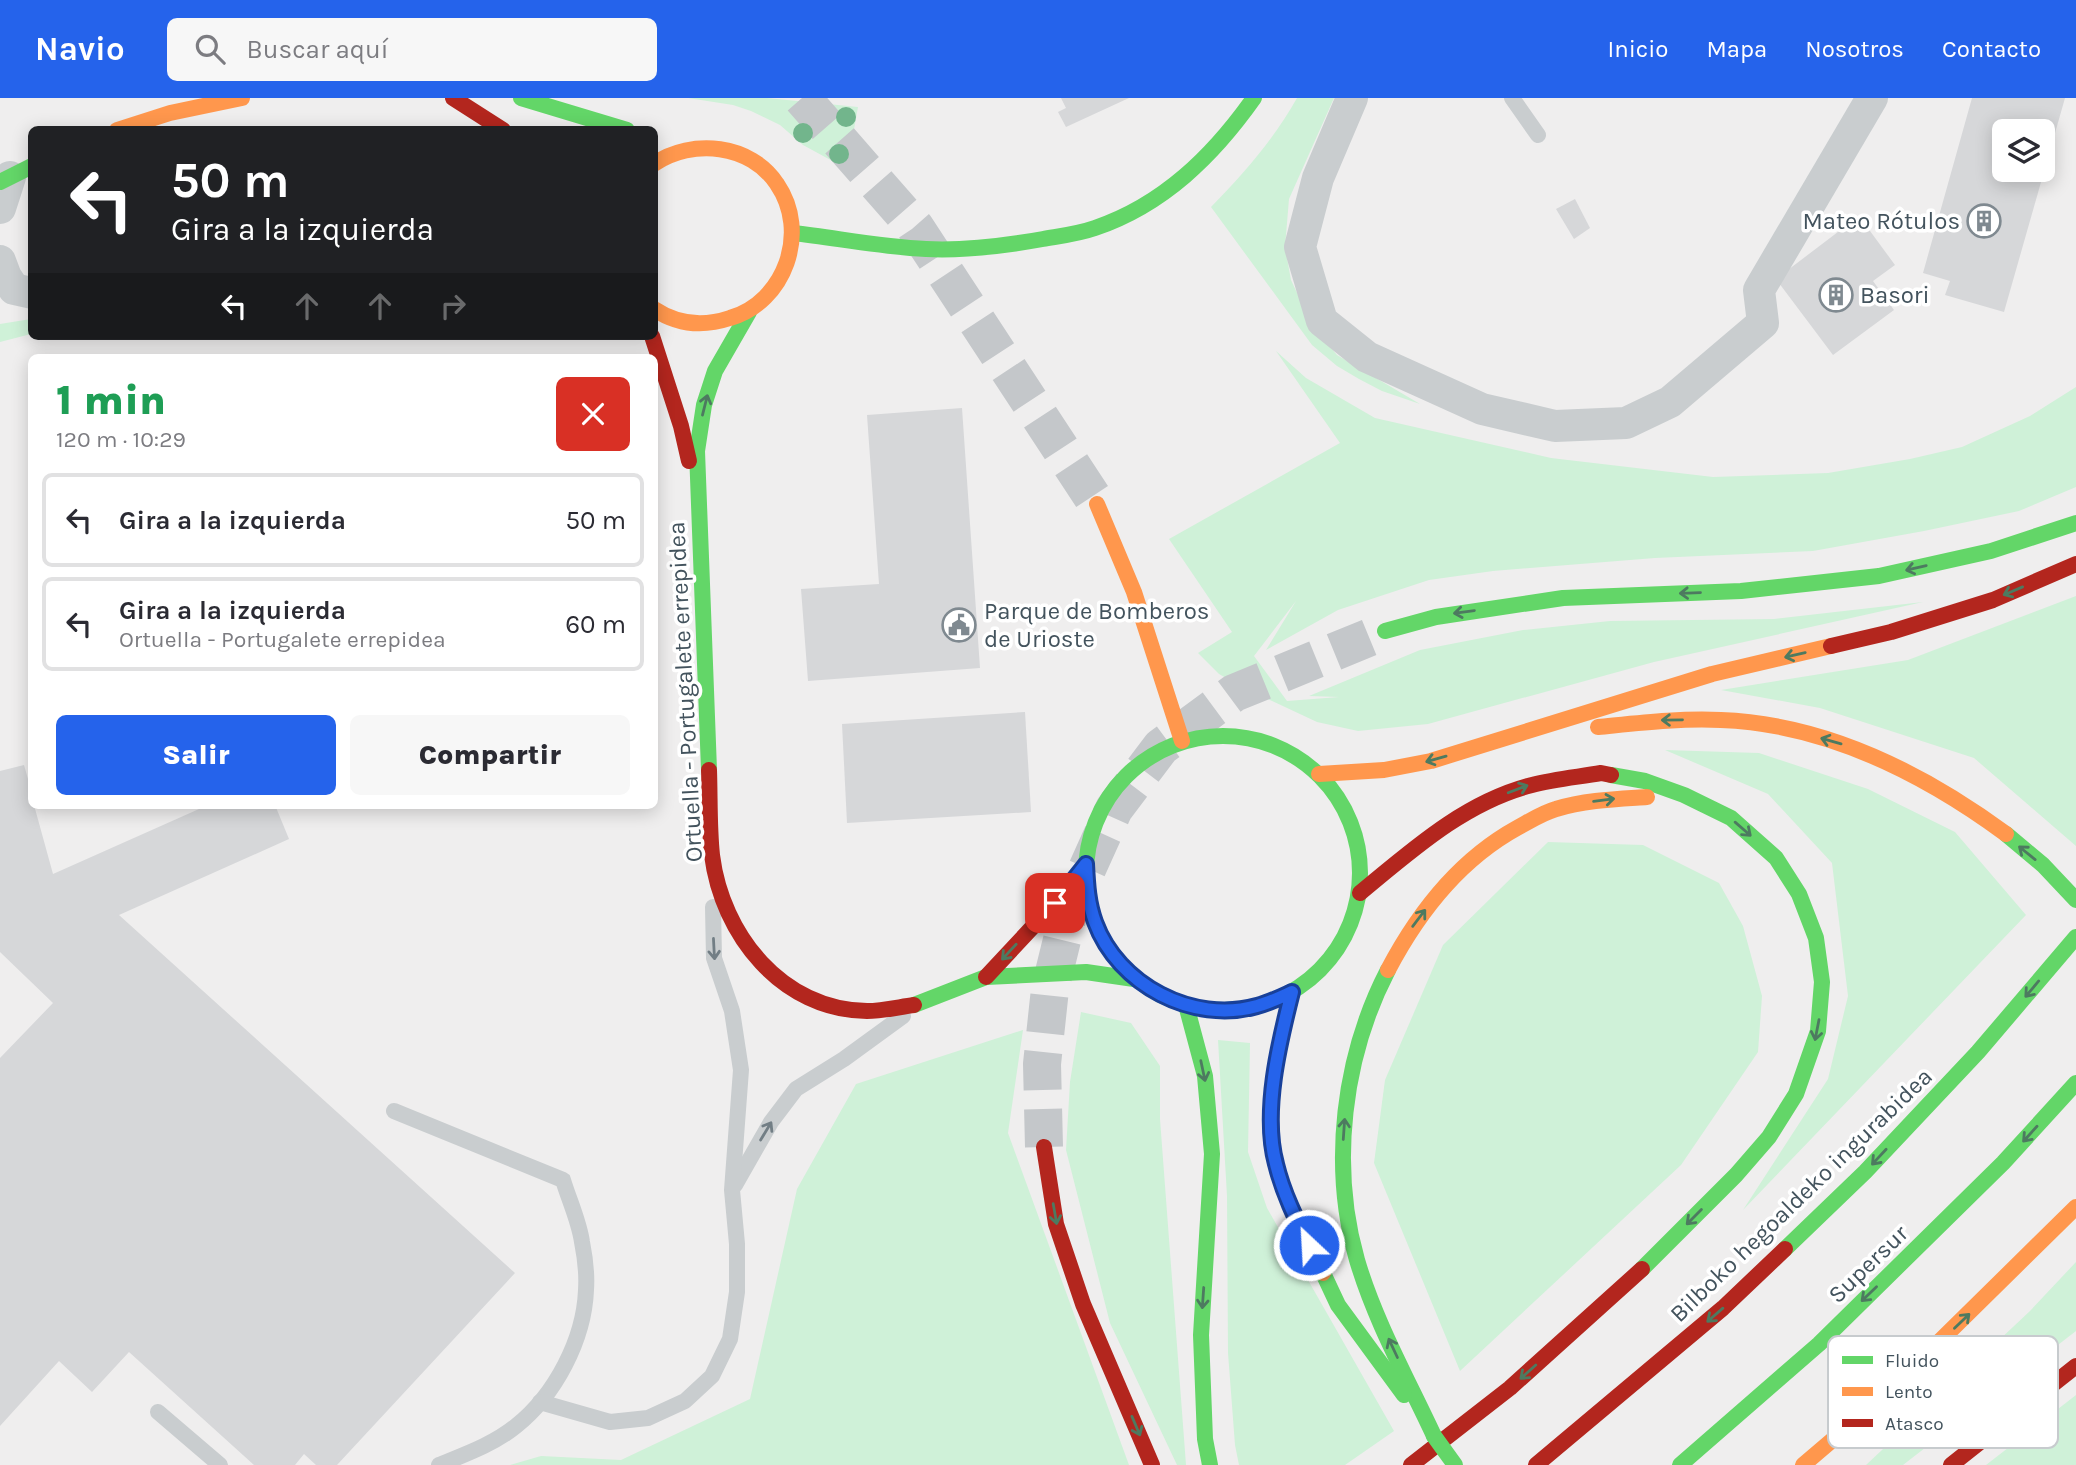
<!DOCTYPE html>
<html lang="es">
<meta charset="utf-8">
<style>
:root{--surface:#fff;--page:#f7f7f7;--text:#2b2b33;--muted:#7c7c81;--line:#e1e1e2;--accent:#2563eb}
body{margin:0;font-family:Karla,sans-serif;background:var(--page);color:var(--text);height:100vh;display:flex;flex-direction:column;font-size:26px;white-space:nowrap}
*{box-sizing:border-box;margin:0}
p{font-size:23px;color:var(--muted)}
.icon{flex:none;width:38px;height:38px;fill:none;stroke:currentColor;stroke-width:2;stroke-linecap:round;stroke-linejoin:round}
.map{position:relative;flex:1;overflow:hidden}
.details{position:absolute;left:28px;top:256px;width:630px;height:455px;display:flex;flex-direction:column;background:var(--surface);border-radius:10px;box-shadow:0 4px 18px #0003}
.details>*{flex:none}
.hud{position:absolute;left:28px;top:28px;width:630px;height:214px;border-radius:10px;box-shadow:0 4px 18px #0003;background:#202124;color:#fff;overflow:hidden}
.controls{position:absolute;left:1992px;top:21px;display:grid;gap:14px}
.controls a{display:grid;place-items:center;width:63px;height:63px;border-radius:10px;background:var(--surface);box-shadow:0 4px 18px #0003;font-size:35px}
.pin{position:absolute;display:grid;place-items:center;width:60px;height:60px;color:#fff;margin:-30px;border-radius:14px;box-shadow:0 4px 10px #0006}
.me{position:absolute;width:77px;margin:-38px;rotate:335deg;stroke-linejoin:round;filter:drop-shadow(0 0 5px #0008)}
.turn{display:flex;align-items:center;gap:24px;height:147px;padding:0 28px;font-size:32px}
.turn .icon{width:91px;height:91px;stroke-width:2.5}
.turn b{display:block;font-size:49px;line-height:60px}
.lanes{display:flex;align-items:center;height:66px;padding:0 28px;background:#0003;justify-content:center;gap:35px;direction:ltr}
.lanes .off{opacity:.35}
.round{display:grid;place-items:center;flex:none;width:74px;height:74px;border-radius:10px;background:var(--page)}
.head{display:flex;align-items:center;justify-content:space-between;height:119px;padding:0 28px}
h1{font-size:42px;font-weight:800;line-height:52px;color:#1e9e55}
.action{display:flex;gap:14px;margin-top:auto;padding:14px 28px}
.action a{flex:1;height:80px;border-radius:10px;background:var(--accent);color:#fff;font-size:28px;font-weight:800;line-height:80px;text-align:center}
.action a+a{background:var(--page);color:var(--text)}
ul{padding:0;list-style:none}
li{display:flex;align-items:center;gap:21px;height:94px;margin:0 14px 10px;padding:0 14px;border:4px solid var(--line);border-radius:10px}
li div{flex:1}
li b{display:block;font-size:26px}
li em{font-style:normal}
header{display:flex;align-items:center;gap:42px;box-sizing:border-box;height:98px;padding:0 35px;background:var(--accent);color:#fff}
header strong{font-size:33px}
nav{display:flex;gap:38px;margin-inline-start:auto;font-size:24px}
.search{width:490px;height:63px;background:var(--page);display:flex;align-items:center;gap:18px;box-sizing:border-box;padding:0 24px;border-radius:10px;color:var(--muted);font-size:26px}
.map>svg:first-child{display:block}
</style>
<header>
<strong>Navio</strong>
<div class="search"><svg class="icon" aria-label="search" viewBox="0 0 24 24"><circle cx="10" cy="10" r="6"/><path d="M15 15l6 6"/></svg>Buscar aquí</div>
<nav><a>Inicio</a><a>Mapa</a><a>Nosotros</a><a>Contacto</a></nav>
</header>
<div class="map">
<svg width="2076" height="1367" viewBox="0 0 2076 1367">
<rect width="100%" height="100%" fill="#efeeee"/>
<!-- green -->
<g fill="#cff1d8">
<path d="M688,0H767L858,9L847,71L803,47L780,27L751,13L733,7Z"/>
<path d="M1297,0H1334L1289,101L1285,149L1291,182L1312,227L1337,257L1420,306L1382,293L1359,281L1337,268L1312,247L1211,109C1244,75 1274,41 1297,0Z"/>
<path d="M31,221V236L0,244V226Z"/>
<path d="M1276,253L1306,280L1375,320L1551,360L1713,379L1828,375L1910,361L1962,349L2030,318L2076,289V389L2019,413L1924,433L1813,453L1655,460L1493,473L1429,482L1338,512L1266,552L1296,503L1254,558L1287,603L1339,599L1309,598L1420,552L1523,532L1610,523L1774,521L1923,504L1654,564L1428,626L1358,633L1317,624L1240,588L1219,576L1198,555L1232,534L1169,441L1340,345Z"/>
<path d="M2076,498V748L1974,660L1820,610L1721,592L1908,562Z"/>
<path d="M1665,652L1759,655L1868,691L1955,734L2026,817L1743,1112L1828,981L1848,898L1832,765L1768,696Z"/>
<path d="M1548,744L1643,747L1719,785L1743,828L1762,898L1758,954L1681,1067L1460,1273L1374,1065L1385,982L1443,847Z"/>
<path d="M1081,914L1131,925L1160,968V1021L1186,1367H1177L1110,1225L1066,1052L1070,984Z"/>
<path d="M1023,932L1008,1035L1129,1367H510L541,1358L621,1362L750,1301L797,1091L856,986Z"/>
<path d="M1218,942L1250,945L1248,1054L1267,1110L1394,1333L1345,1367H1239L1235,1347L1228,1255L1227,1098Z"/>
<path d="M2076,1164V1233L1903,1367H1866L2030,1213Z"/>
<path d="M2076,1297V1367H1986Z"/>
</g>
<!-- building -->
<g fill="#d6d7d9" fill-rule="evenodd">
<path d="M1061,0H1129L1066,29L1058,14L1066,10Z"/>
<path d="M1972,0H2065L2004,214L1945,197L1950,183L1923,175ZM2004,33H2042V72H2004Z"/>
<path d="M1575,101L1590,130L1574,141L1556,111Z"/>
<path d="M1859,118L1895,167L1873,183L1894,212L1833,257L1776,181Z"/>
<path d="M962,310L980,570L808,583L801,491L879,486L867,317Z"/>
<path d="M1025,614L1031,714L847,725L842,626Z"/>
<path d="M24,667L32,695V707H34L53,776L208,707H275L289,741L119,817L515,1175L337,1367H316L304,1356L295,1367H254L129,1254L92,1294L59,1263L0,1328V960L53,905L0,854V673Z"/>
</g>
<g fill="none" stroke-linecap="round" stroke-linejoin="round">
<!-- secondary-tunnel -->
<path stroke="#c4c7ca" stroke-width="38" stroke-dasharray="38 19" stroke-linecap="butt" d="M802,0L915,129L1097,406"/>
<!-- highway-tunnel -->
<path stroke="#c4c7ca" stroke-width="38" stroke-dasharray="38 19" stroke-linecap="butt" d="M1044,1049L1042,966L1050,891L1070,809L1114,711L1161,649L1234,595L1385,533"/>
<!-- lane -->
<g stroke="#c9cdcf" stroke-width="16">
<path d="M1512,0L1538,37"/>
<path d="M394,1013L563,1082C569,1102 579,1123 582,1144C585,1159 587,1177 586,1192C584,1242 555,1297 516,1328C494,1346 466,1356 439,1367"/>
<path d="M735,1087L771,1024L796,991L844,961L903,918"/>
<path d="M540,1304L610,1324L648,1320L685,1303L712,1278L730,1241L737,1194V1146L732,1092L741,972L732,913L714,860L713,809"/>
<path d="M158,1314L220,1367"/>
</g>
<!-- street -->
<g stroke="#c9cdcf" stroke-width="32">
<path d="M1352,0L1318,80L1300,149L1322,223L1367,259L1482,311L1555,328L1626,325L1670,304L1763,225L1759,192L1872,0"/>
<path d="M0,110L10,79"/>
<path d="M0,163L6,179L14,191L32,195"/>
</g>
<!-- fast -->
<g stroke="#63d668" stroke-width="16">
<path d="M521,0L627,32"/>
<path d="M0,84L32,68"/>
<path d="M793,135C837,140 881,149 926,151C966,153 1004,148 1043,141C1060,138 1078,136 1095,130C1163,107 1213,58 1254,0"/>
<path d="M1385,533L1436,519L1563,500L1741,493L1879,478L1991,453L2076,425"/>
<circle cx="1223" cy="775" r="137"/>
<path d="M709,672L697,353L704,307L715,273L749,214"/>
<path d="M1611,677L1645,683L1684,697L1731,720L1776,760L1799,796L1816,840L1822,884L1818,933L1796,996L1769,1039L1736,1077L1642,1171"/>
<path d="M2006,736L2043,767L2076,802"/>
<path d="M1388,872C1343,959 1330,1067 1357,1162C1375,1223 1407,1280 1434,1338"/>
<path d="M914,907L986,879L1086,874L1134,881"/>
<path d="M1186,907L1205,978L1212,1056L1201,1237L1205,1341L1210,1367"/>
<path d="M1785,1151L1865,1074L1978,954L2076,839"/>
<path d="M1323,1175L1338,1207L1404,1297"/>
<path d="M1680,1367L1819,1246L2003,1065L2076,985"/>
</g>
<!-- slow -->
<g stroke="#ff974d" stroke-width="16">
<path d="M117,32L170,15L242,0"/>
<path d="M654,66C692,40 751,46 777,86C810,134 785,204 730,220C703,229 678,227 654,211"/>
<path d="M1097,406L1134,494L1182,643"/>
<path d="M1598,629C1639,625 1680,620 1721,622C1826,626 1923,675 2006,736"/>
<path d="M1319,676L1384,672L1431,663L1712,576L1831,548"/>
<path d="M1388,872C1419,813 1459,762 1517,730C1530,723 1542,715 1556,711C1585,702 1617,701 1647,699"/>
<path d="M1292,894C1279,948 1262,1011 1276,1066C1285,1104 1306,1140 1323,1175"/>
<path d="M1803,1367L1884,1298L2076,1109"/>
</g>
<!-- jam -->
<g stroke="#b3261e" stroke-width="16">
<path d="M453,0L503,32"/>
<path d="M652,238L681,328L689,363"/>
<path d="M1831,548L1891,534L1993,502L2076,466"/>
<path d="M709,672C710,700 709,729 712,757C722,837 782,912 867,913C882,913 899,909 914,907"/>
<path d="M1360,795C1412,752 1465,704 1532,687C1554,681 1578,679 1601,675L1611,677"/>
<path d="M986,879L1055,805L1086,766"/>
<path d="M1044,1049L1056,1126L1083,1206L1152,1367"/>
<path d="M1411,1367L1510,1290L1642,1171"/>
<path d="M1536,1367L1723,1210L1785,1151"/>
<path d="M1951,1367L2076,1268"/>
</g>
<!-- fast-bridge -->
<path stroke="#63d668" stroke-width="16" d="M1434,1338L1455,1367"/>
</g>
<!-- trees -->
<g fill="#72b58c">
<circle cx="846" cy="19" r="10"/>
<circle cx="803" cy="35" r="10"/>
<circle cx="839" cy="56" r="10"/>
</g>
<!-- one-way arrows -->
<defs><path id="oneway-shaft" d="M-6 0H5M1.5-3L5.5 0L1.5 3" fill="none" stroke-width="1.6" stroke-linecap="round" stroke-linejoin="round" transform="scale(1.75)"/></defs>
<g stroke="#4d7a60">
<use href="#oneway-shaft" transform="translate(705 307) rotate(-76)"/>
<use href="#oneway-shaft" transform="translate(1916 470) rotate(167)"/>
<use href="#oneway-shaft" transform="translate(2013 493) rotate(157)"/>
<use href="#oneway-shaft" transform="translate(1690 495) rotate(178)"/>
<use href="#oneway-shaft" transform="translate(1464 514) rotate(172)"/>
<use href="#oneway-shaft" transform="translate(1795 557) rotate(167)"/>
<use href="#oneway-shaft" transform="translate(1672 622) rotate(179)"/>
<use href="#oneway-shaft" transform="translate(1831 643) rotate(-164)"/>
<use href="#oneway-shaft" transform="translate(1436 661) rotate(164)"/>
<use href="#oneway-shaft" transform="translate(1518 691) rotate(-21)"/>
<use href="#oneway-shaft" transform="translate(1604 702) rotate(-7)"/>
<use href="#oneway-shaft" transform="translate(1743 731) rotate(41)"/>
<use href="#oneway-shaft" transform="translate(2027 755) rotate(-141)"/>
<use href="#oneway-shaft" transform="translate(1419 820) rotate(-53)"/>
<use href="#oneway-shaft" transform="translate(1009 854) rotate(133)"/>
<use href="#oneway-shaft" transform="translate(2032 891) rotate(130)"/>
<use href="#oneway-shaft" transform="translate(1817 932) rotate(101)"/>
<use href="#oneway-shaft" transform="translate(1203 973) rotate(78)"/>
<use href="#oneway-shaft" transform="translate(1344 1031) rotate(-86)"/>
<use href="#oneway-shaft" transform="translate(2030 1036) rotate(132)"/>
<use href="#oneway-shaft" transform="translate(1879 1059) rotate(133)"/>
<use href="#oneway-shaft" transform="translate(1055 1116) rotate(80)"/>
<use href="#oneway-shaft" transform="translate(1694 1119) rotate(135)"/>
<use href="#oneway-shaft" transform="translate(1869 1196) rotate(136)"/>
<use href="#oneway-shaft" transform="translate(1203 1200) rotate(94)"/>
<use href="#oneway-shaft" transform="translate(1715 1217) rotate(139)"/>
<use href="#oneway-shaft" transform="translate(1962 1223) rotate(-44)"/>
<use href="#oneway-shaft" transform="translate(1393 1250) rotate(-115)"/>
<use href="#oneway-shaft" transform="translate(1528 1274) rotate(138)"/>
<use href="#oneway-shaft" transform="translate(1136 1328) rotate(67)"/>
</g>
<g stroke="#727e85">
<use href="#oneway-shaft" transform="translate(714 851) rotate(87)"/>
<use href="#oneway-shaft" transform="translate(766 1033) rotate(-59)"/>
</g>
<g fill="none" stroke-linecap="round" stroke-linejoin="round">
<defs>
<path id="route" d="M1055,805L1086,766C1087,787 1088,805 1095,824C1118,887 1193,926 1257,908C1269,905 1281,899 1292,894C1279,945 1262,1015 1276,1066C1283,1095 1296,1121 1309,1147"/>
</defs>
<!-- route casing -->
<use href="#route" stroke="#184099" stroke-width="18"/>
<!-- route -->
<use href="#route" stroke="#2563eb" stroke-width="12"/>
</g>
<!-- icons -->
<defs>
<symbol id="building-ring" viewBox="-11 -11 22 22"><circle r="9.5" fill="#fff" stroke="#7f8990" stroke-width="1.5"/><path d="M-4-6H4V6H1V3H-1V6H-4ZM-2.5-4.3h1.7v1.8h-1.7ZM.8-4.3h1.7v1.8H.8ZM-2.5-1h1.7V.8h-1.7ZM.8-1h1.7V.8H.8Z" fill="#7f8990"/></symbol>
<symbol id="civic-ring" viewBox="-11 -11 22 22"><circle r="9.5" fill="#fff" stroke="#7f8990" stroke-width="1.5"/><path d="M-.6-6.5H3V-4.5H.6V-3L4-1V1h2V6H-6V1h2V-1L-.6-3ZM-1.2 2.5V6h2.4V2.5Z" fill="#7f8990"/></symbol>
</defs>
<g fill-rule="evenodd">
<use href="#building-ring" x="1965" y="104" width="38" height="38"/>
<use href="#building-ring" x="1817" y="178" width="38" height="38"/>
<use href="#civic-ring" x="940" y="508" width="38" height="38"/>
</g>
<g text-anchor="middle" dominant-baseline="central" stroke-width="7" stroke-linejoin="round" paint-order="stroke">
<!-- poi labels -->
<g font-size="24" fill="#43535d" stroke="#fff" text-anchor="start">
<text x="1960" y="123" text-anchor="end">Mateo Rótulos</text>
<text x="1860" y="197">Basori</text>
<text x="984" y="513">Parque de Bomberos<tspan x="984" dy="28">de Urioste</tspan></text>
</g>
<!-- street labels -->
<g font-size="24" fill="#43535d" stroke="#fff">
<text transform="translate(685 594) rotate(-93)">Ortuella - Portugalete errepidea</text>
<text transform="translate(1801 1097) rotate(-44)">Bilboko hegoaldeko ingurabidea</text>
<text transform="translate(1868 1166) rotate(-44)">Supersur</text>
</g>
</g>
<!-- legend -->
<rect x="1828" y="1238" width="230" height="112" rx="10" fill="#fff" stroke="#c7cbce" stroke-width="2"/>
<rect x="1842" y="1258" width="31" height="8" fill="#63d668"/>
<rect x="1842" y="1289" width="31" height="9" fill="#ff974d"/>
<rect x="1842" y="1321" width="31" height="8" fill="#b3261e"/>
<g font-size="19" fill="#43535d">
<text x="1885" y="1269">Fluido</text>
<text x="1885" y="1300">Lento</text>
<text x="1885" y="1332">Atasco</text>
</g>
</svg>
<div class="controls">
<a><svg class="icon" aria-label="layers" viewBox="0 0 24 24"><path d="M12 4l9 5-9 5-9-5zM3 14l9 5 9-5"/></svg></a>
</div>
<div class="pin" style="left:1055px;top:805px;background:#d93025"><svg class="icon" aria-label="arrive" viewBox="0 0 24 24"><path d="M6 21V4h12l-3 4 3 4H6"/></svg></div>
<svg class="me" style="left:1309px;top:1147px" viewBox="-20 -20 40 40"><circle r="17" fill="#2563eb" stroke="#fff" stroke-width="3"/><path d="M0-11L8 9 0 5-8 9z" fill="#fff"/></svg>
<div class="hud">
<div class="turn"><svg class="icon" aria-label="left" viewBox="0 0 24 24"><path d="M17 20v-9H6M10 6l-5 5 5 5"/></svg><div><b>50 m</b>Gira a la izquierda</div></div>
<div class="lanes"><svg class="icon" aria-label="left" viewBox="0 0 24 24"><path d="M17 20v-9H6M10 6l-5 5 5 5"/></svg><svg class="icon off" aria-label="ahead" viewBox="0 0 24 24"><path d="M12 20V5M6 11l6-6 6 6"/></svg><svg class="icon off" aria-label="ahead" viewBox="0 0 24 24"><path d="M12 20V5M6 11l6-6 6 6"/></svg><svg class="icon off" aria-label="right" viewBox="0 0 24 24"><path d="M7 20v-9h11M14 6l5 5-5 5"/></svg></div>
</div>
<section class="details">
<div class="head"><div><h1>1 min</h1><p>120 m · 10:29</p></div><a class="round" style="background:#d93025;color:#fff"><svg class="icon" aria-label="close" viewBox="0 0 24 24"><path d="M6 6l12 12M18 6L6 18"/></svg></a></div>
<ul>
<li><svg class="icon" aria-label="left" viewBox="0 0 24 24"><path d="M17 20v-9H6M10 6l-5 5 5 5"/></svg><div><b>Gira a la izquierda</b></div><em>50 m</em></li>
<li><svg class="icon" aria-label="left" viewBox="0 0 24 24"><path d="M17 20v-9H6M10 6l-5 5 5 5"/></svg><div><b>Gira a la izquierda</b><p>Ortuella - Portugalete errepidea</p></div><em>60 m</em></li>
</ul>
<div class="action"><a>Salir</a><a>Compartir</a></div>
</section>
</div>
